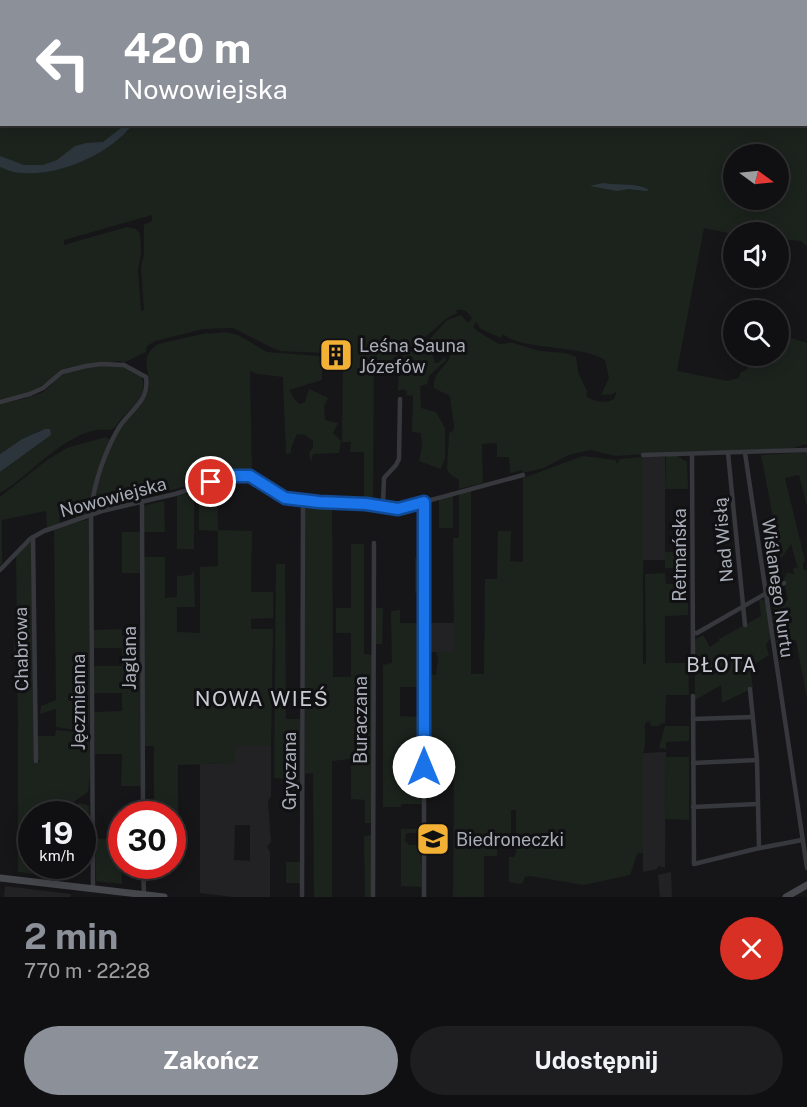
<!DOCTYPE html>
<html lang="pl">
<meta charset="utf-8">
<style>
:root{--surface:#101012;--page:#1e1e20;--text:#f1f3f6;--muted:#9c9d9f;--line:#303032;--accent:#8c9099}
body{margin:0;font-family:"Public Sans",sans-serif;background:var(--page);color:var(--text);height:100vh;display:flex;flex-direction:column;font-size:22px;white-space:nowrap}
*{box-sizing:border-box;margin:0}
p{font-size:20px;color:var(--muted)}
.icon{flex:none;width:33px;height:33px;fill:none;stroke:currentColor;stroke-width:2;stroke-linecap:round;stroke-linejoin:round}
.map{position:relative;height:897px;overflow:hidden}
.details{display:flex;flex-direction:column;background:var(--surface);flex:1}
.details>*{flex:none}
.banner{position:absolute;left:0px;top:0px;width:807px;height:126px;box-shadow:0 3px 15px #0003,0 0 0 2px var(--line);background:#8c9099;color:#fff;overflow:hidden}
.needle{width:39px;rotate:105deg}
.tools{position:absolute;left:723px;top:144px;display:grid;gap:12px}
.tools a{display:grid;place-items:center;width:66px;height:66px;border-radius:50%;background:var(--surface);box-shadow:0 3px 15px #0003,0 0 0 2px var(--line);font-size:30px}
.speed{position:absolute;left:18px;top:801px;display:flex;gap:12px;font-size:30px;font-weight:700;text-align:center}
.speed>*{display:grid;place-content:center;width:78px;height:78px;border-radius:50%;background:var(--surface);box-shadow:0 3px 15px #0003,0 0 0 2px var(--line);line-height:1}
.speed small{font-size:15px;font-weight:400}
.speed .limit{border:9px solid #d22;background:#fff;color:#111}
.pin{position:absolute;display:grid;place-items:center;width:51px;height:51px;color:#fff;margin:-26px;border:3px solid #fff;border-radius:50%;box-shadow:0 2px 6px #0007}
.me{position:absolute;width:66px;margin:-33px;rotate:0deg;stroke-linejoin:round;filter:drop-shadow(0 0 4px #0008)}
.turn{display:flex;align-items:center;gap:21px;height:126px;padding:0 24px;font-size:27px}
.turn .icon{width:78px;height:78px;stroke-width:2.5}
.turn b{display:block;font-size:42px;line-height:51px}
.round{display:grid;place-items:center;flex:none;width:63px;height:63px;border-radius:32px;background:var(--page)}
.overview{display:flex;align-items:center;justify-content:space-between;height:102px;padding:0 24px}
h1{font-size:36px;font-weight:700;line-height:45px;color:var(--accent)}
.button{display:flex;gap:12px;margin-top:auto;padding:12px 24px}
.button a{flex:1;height:69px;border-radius:36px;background:var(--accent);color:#fff;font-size:24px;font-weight:700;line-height:69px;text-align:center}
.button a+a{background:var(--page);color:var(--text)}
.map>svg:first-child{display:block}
</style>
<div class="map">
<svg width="807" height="897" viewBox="0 0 807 897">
<rect width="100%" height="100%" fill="#161618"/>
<!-- built -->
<g fill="#222225" fill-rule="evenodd">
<rect x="643" y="457" width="22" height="103"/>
<rect x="426" y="623" width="28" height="29"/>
<path d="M234,746H271V796L268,801L271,842L267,846L270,852V897H233L200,893V764H216ZM235,825H250V861L234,860Z"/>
<path d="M666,752L665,868L658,866L657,869L643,872V753Z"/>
<path d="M428,827H440V855H426V832L428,830Z"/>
<path d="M671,872L672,897H660L658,875Z"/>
<path d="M5,886L71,894L70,897H4Z"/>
</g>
<!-- green -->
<g fill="#1c231d" fill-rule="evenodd">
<path d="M0,0H807V246L801,241L779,239L778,232H734L733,234L704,228L677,371L727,381L739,378L740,373L747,369L753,356H778L779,334L807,343V444L793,448L745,452L692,451L616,456L590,450L569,455L543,468L523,473V470L510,473L509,457H497V443L482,444L483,483L459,489V480L450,474L447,469L449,433L453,431L454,427L450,396L434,388C432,374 446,367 451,355L442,349L432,353L435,363H438L445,357L446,360L429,376L427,384L420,386L421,408L436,412L445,428V458L441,469L419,461L422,446L421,433L412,432L413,396L406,395L407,391L403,389L398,391L399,358L428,341L447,320L461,315L468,323L472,318C467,311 464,309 456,310L457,313L447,318L425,337L392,359L394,360L374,368L373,502H364V452H350L351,442H342L343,365L337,364L324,353L281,351L273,348L233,328L203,329L155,341L147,346L146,352L123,363L120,361L67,368L33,391L13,398L0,399ZM2,2H806V124H2ZM734,154H778V200H734ZM152,215V221L144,225V255L141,267L144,310L141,311L138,270L141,253L140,234L136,229L127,227L64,245V240ZM476,322L481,329L501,338L503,334C522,351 580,344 605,360L609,378L601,395L613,394L617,391L614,399C606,404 594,402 586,396L587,391L578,372L576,357C565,351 554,353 542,351C533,350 524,346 514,343C509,342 506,344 501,344C497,344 476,330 473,327Z"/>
<path d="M225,332L238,335L267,352L320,356L322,363V380L289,390L295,400L300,404L305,402L309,389L328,398L324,406L325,420L338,423L333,433L341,441L339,453L313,454L311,463L309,453L313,447V441L305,435L297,434L291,448V453L286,454L283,377L258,374L250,371L252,475L242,472L124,502L93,513C96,486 107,449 122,426C129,414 142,408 147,394C155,376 135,359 158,344L207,333L209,334Z"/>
<path d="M122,365L141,376C150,394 132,407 121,419C117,424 116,427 111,430C70,424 31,476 0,493V472L51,435L45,429L22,439L0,454V404C14,401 27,399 41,393C49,389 54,380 62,375C76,367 106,364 122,365Z"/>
<path d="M106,437L110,440L89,514L76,519V510H60L59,524L47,528L46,511L2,520V564L0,565V497L47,460L67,448Z"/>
<path d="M807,452V506L799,475L785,478L805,561L803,563V569L807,571V699L796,640L777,650C778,638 772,624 770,611L788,600L784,579L787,573L794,574L793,569L796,567L798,569L791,544L781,559L761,455Z"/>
<path d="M583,456L615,460L617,464L620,459L643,457V664L646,663L645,574L665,573L666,584H688V615L665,616V663H688L689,695H666L665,723L660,724L659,726H651L649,721L645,723C644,734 647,744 643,753V853L637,854L630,875L584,885L530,876L525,877L522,884L509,882V857H514L516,852V810H511V838L497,839V856H484V897H453L454,777H426V656L430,658L429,674L436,675L438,659L436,652L454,651L453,538H459V494L471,491V674H484L485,579H497L498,531H511L510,561L523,562V478Z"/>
<path d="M666,456H677L687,462L688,489H665Z"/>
<path d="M217,486L218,530L252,531L251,592H273V618L251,619V629H273L271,746H235V763L178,765V834H173L172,814H154V746H144V557H165V598L177,597V576L191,575L194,571L195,607H177V632L200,633V567L218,566V531L199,530V493L202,488Z"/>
<path d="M190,493L194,496V549H177V496Z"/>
<path d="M453,495V528H439V499Z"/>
<path d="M164,501L165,532H144V507L147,505Z"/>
<path d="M304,504L332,505L333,677H351V633H336V608H351V544H364V654L372,655L373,823H365V800L351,799V759L332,761V897H314L313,773L305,774Z"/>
<path d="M90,519L89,722L88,728L84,731L56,727V709L40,714L41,706L56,700L54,528Z"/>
<rect x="122" y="532" width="19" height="41"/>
<path d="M32,539L35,763L41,761L38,759V736H55L56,730C65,731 83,732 89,737L91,769L88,792L72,803L65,814H61V809L36,810L35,814H32V866H35V874L18,872V722L17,664L14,647L17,623L16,556Z"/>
<path d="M665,552H688L689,568H665Z"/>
<path d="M415,558L422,559V593H415Z"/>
<path d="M276,564H285L286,719H301V793H286L285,779L274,778Z"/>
<path d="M759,599L765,601L771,637L766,645L769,655L750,667L753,688L722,703L721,685L695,700V642L696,639L703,635L710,647L719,641V639L761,616Z"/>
<path d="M375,608H383L382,644H375Z"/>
<path d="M400,610V623H422V687H400V716L422,717V758H401V781H422V804H401V807H383V665L392,663L391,611Z"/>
<path d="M122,629V636H142V786H121L122,754H95L94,712L122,711V693H94V666H122V648H94V630Z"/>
<path d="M665,726H689V741L666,742V749L659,748Z"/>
<path d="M666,757H689V820L665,819Z"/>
<path d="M79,803L89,806L90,857H83L82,814H68Z"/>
<path d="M401,829H420V833H406L405,841L409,845H420L422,887L401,886Z"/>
<path d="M372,835V897H365L364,836Z"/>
<path d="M95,838L121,841L122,884L96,881Z"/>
<rect x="286" y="862" width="14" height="21"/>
</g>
<!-- water -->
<g fill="#2c353c">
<path d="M126,124L132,125C110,154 59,176 23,173C15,173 7,170 0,167V156L24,165H43L57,160L75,146L86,143L103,142Z"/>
<path d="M603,183C619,186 636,182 649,190L647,191L628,189L617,191L590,186Z"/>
<path d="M45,429H50L51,435L0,472V454L22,439Z"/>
</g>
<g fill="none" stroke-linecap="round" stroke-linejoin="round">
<!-- minor -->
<g stroke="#37383d" stroke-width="4.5">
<path d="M0,402L30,394L43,388L62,372L86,366L101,364L124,365L146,377C150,402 129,410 118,429C105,452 95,482 91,509L93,889"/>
<path d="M728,453L745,625"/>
<path d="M745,453L807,868"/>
<path d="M692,454L693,657"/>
<path d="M643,455L807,450"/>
<path d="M142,501L143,814"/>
<path d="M424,503V897"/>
<path d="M383,506L384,478L396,465L399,459L400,399"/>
<path d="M33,537L36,761"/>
<path d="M0,570L30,539L44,531L102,511L175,494L234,476H250L290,499L366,504L398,509L523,475"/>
<path d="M693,633H697L784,583"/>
<path d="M750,689L757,760L759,848"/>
<path d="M693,696L694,864L755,849L802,840"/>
<path d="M693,719L753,717"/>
<path d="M693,763L757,760"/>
<path d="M693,807L758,804"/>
<path d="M143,866L144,895"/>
<path d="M302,897L303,501"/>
<path d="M373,897L374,543"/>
</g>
<!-- secondary -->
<g stroke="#45474d" stroke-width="7">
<path d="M0,878L164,897"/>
<path d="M786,897L807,885"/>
</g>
</g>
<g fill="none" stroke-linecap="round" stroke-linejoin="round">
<defs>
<path id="route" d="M211,482L234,476H250L285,498L319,502L366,504L398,509L424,502V767"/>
</defs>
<!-- route casing -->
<use href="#route" stroke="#114b97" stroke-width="15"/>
<!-- route -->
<use href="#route" stroke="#1a73e8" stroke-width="10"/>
</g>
<!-- icons -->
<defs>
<symbol id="building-square" viewBox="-11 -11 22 22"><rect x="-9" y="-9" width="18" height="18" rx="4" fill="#f2b134" stroke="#111113"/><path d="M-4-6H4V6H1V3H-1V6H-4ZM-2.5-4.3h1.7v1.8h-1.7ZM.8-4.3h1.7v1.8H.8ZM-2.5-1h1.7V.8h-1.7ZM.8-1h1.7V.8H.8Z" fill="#111"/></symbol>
<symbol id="school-square" viewBox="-11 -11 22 22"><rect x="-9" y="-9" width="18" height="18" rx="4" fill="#f2b134" stroke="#111113"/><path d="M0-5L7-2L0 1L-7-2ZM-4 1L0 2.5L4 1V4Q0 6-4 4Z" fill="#111"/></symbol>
</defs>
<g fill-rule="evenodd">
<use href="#building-square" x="317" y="336" width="38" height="38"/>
<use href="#school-square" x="414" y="820" width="38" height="38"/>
</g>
<g text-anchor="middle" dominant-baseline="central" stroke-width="6" stroke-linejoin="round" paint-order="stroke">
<!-- poi labels -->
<g font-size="18" fill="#a8adb8" stroke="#111113" text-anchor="start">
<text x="359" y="345">Leśna Sauna<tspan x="359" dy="21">Józefów</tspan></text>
<text x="456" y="839">Biedroneczki</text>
</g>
<!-- street labels -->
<g font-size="18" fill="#a8adb8" stroke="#111113">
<text transform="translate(113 497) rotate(-15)">Nowowiejska</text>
<text transform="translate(723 540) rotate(-95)">Nad Wisłą</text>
<text transform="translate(679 555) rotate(-90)">Retmańska</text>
<text transform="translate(778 588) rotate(82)">Wiślanego Nurtu</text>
<text transform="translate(21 649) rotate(-91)">Chabrowa</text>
<text transform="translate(129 658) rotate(-90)">Jaglana</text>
<text transform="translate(78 702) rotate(-90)">Jęczmienna</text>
<text transform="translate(360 720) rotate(-90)">Buraczana</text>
<text transform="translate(289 771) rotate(-90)">Gryczana</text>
</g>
<!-- neighbourhood labels -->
<g font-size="20" letter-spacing="1.5" fill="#c9ccd4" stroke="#111113">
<text x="722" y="665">BŁOTA</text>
</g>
<!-- quarter labels -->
<g font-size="21" letter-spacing="1.5" fill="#c9ccd4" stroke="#111113">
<text x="262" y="698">NOWA WIEŚ</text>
</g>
</g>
</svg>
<div class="tools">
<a><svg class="needle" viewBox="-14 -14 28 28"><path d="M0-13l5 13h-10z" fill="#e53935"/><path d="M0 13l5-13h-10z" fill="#9c9d9f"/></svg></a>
<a><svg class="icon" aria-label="sound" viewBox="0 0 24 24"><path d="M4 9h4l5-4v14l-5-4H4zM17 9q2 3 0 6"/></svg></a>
<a><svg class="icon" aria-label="search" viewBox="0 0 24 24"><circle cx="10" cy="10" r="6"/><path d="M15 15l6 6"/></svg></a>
</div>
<div class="speed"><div>19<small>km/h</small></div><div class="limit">30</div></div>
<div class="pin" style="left:211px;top:482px;background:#d93025"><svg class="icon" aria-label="arrive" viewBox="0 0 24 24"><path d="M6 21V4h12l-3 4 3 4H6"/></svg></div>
<svg class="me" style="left:424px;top:767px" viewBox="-20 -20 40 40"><circle r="19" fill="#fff"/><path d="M0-13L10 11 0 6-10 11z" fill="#1a73e8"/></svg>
<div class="banner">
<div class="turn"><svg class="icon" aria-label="left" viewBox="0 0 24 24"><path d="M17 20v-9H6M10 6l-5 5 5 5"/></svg><div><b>420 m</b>Nowowiejska</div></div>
</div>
</div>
<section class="details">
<div class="overview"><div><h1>2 min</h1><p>770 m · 22:28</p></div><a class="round" style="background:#d93025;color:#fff"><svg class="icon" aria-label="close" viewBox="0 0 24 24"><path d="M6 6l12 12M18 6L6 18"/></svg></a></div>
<div class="button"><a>Zakończ</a><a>Udostępnij</a></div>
</section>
